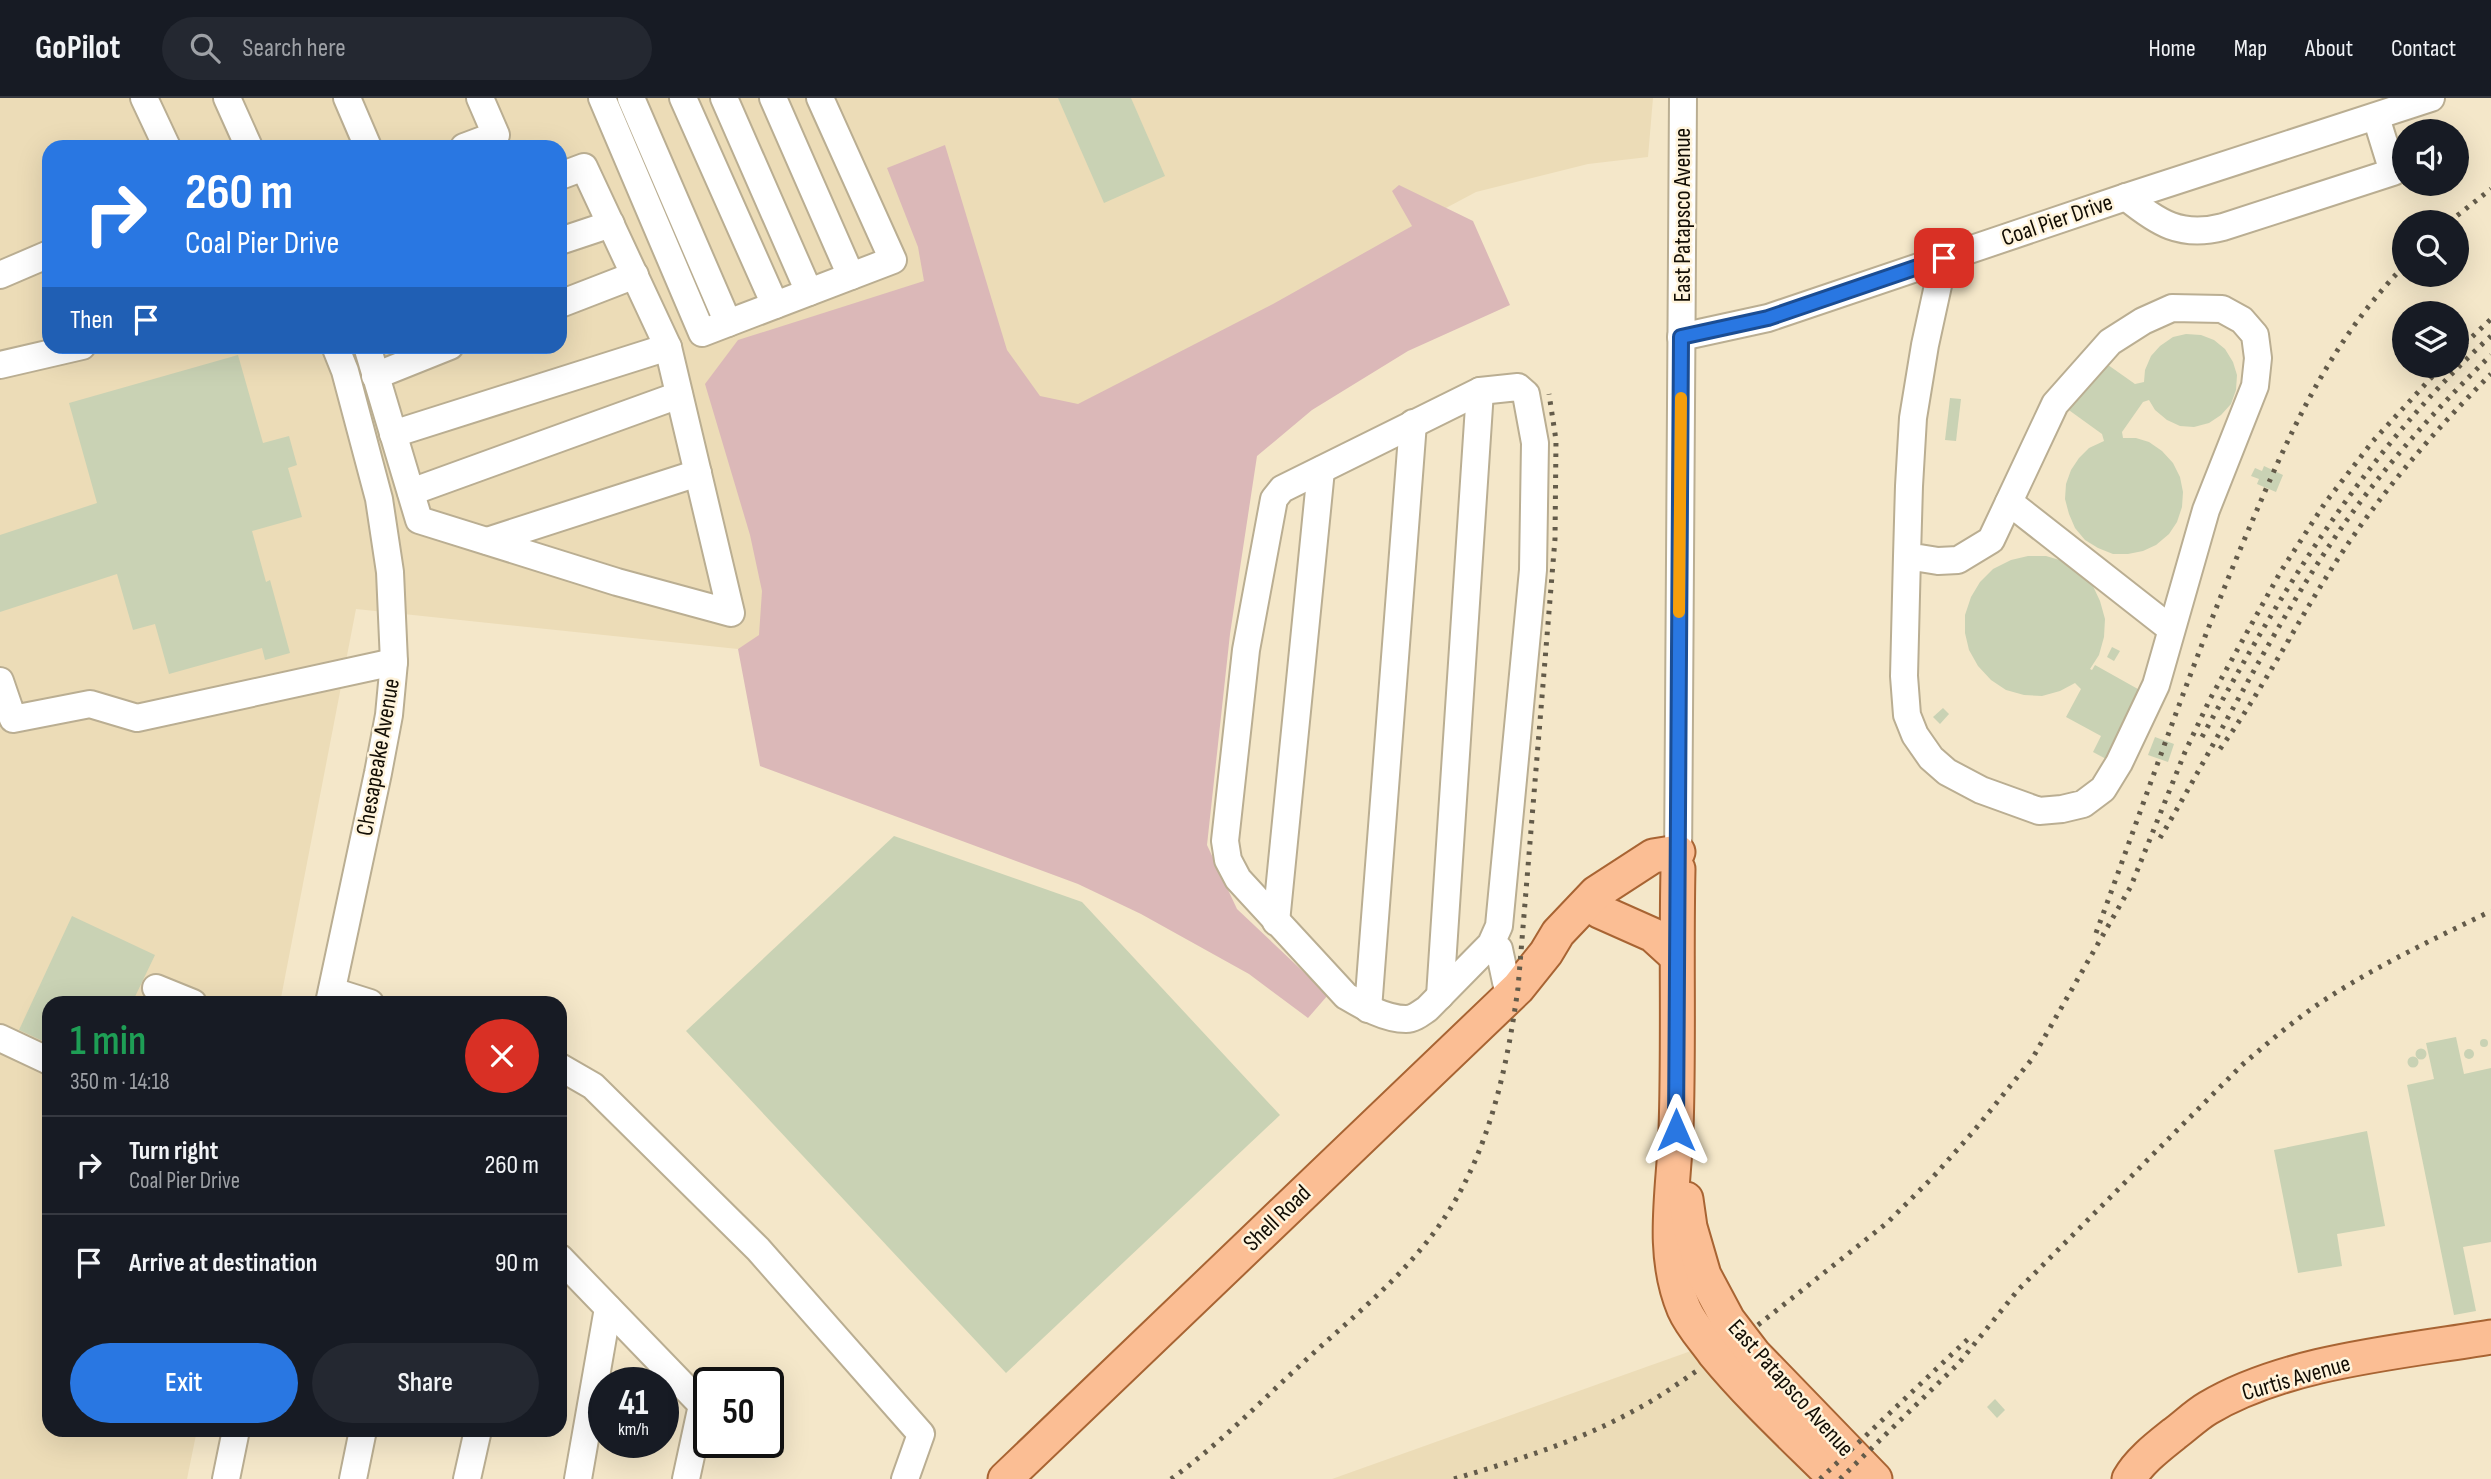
<!DOCTYPE html>
<meta charset="utf-8">
<style>
:root{--surface:#171b24;--page:#242831;--text:#f1f3f6;--muted:#9ea1a6;--line:#363941;--accent:#2977e2}
body{margin:0;font-family:"Sofia Sans Condensed",sans-serif;background:var(--page);color:var(--text);height:100vh;display:flex;flex-direction:column;font-size:26px;white-space:nowrap}
*{box-sizing:border-box;margin:0}
p{font-size:23px;color:var(--muted)}
.icon{flex:none;width:38px;height:38px;fill:none;stroke:currentColor;stroke-width:2;stroke-linecap:round;stroke-linejoin:round}
.map{position:relative;flex:1;overflow:hidden}
.sheet{position:absolute;left:42px;top:898px;width:525px;height:441px;display:flex;flex-direction:column;background:var(--surface);border-radius:21px;box-shadow:0 7px 28px #0002}
.sheet>*{flex:none}
.guide{position:absolute;left:42px;top:42px;width:525px;height:214px;border-radius:21px;box-shadow:0 7px 28px #0002;background:#2977e2;color:#fff;overflow:hidden}
.fabs{position:absolute;left:2392px;top:21px;display:grid;gap:14px}
.fabs a{display:grid;place-items:center;width:77px;height:77px;border-radius:50%;background:var(--surface);box-shadow:0 7px 28px #0002;font-size:35px}
.speed{position:absolute;left:588px;top:1269px;display:flex;gap:14px;font-size:35px;font-weight:700;text-align:center}
.speed>*{display:grid;place-content:center;width:91px;height:91px;border-radius:50%;background:var(--surface);box-shadow:0 7px 28px #0002;line-height:1}
.speed small{font-size:18px;font-weight:400}
.speed .limit{border:4px solid #111;border-radius:10px;background:#fff;color:#111}
.pin{position:absolute;display:grid;place-items:center;width:60px;height:60px;color:#fff;margin:-30px;border-radius:14px;box-shadow:0 4px 10px #0006}
.me{position:absolute;width:77px;margin:-38px;rotate:0deg;stroke-linejoin:round;filter:drop-shadow(0 0 5px #0008)}
.turn{display:flex;align-items:center;gap:24px;height:147px;padding:0 28px;font-size:32px}
.turn .icon{width:91px;height:91px;stroke-width:2.5}
.turn b{display:block;font-size:49px;line-height:60px}
.then{display:flex;align-items:center;height:66px;padding:0 28px;background:#0003;gap:14px;font-size:26px}
.round{display:grid;place-items:center;flex:none;width:74px;height:74px;border-radius:37px;background:var(--page)}
.summary{display:flex;align-items:center;justify-content:space-between;height:119px;padding:0 28px}
h1{font-size:42px;font-weight:600;line-height:52px;color:#1e9e55}
.action{display:flex;gap:14px;margin-top:auto;padding:14px 28px}
.action a{flex:1;height:80px;border-radius:42px;background:var(--accent);color:#fff;font-size:28px;font-weight:600;line-height:80px;text-align:center}
.action a+a{background:var(--page);color:var(--text)}
ul{padding:0;list-style:none}
li{display:flex;align-items:center;gap:21px;height:98px;padding:0 28px;border-top:2px solid var(--line)}
li div{flex:1}
li b{display:block;font-size:26px}
li em{font-style:normal}
header{display:flex;align-items:center;gap:42px;box-sizing:border-box;height:98px;padding:0 35px;background:var(--surface);border-bottom:2px solid var(--line)}
header strong{font-size:33px}
nav{display:flex;gap:38px;margin-inline-start:auto;font-size:24px}
.search{width:490px;height:63px;background:var(--page);display:flex;align-items:center;gap:18px;box-sizing:border-box;padding:0 24px;border-radius:38px;color:var(--muted);font-size:26px}
.map>svg:first-child{display:block}
</style>
<header>
<strong>GoPilot</strong>
<div class="search"><svg class="icon" aria-label="search" viewBox="0 0 24 24"><circle cx="10" cy="10" r="6"/><path d="M15 15l6 6"/></svg>Search here</div>
<nav><a>Home</a><a>Map</a><a>About</a><a>Contact</a></nav>
</header>
<div class="map">
<svg width="2491" height="1381" viewBox="0 0 2491 1381">
<rect width="100%" height="100%" fill="#f4e7c9"/>
<!-- built -->
<g fill="#ecdcb7" fill-rule="evenodd">
<path d="M0,0H1653L1648,59L1588,66L1476,94L1412,128L738,551L356,511L280,905H49V1332H197L187,1381H0ZM49,49H560V248H49Z"/>
<path d="M1691,1253L1812,1381H1332Z"/>
</g>
<!-- green -->
<path fill="#dbb8b8" d="M945,47L1007,252L1040,298L1078,306L1273,206L1412,128L1392,93L1399,87L1473,123L1510,207L1408,253L1312,312L1257,358L1230,536L1207,747L1237,811L1328,897L1308,920L1249,876L1141,816L1078,786L760,668L738,551L759,537L762,493L750,437L705,286L738,242L924,183L918,149L887,70Z"/>
<!-- building -->
<g fill="#c9d2b4">
<path d="M1058,0H1131L1165,78L1104,105Z"/>
<path d="M2186,236L2201,237L2214,242L2225,251L2233,264L2237,277L2236,292L2231,306L2221,317L2209,325L2194,329L2180,328L2167,322L2155,312L2149,302L2143,304L2122,334L2123,340H2136L2149,344L2162,353L2173,365L2180,379L2183,394L2182,409L2177,424L2169,436L2156,447L2143,453L2128,456H2113L2098,450L2085,442L2075,430L2069,416L2065,401L2066,386L2071,372L2079,360L2089,350L2104,343L2102,336L2066,310L2101,262L2135,286L2144,284L2145,272L2151,258L2160,248L2173,239Z"/>
<path d="M238,257L263,345L289,338L297,367L288,370L302,419L252,433L266,484L270,482L290,555L265,562L262,550L169,576L155,526L133,532L117,476L0,514V437L97,405L69,305Z"/>
<path d="M1950,300L1961,301L1956,343L1945,342Z"/>
<path d="M2264,368L2283,377L2276,394L2257,386L2259,381L2251,378L2255,370L2262,373Z"/>
<path d="M2028,458H2046L2063,463L2079,473L2092,486L2100,503L2105,521L2104,539L2099,557L2090,571L2092,572L2095,567L2145,595L2108,662L2093,654L2101,638L2066,619L2081,591L2075,585L2060,593L2042,598L2024,597L2006,592L1991,582L1978,568L1969,552L1965,535V517L1971,499L1980,484L1993,471L2011,462Z"/>
<path d="M2112,549L2120,553L2114,563L2107,559Z"/>
<path d="M1943,610L1949,616L1940,626L1933,619Z"/>
<path d="M2155,639L2174,646L2168,664L2148,657Z"/>
<path d="M894,738L1082,804L1280,1017L1006,1275L686,933Z"/>
<path d="M72,818L155,857L132,905H49V946L19,932Z"/>
<path d="M2456,939L2464,976L2491,970V1144L2463,1149L2476,1213L2454,1217L2407,987L2434,981L2426,945Z"/>
<circle cx="2484" cy="945" r="4"/>
<circle cx="2421" cy="956" r="5.5"/>
<circle cx="2469" cy="956" r="5"/>
<circle cx="2413" cy="964" r="5.5"/>
<path d="M2367,1033L2385,1128L2337,1136L2342,1168L2298,1175L2274,1052Z"/>
<path d="M1995,1301L2005,1312L1997,1320L1987,1309Z"/>
</g>
<g fill="none" stroke-linecap="round" stroke-linejoin="round">
<defs>
<g id="minor">
<path d="M144,0L167,49"/>
<path d="M227,0L249,49"/>
<path d="M347,0L368,49"/>
<path d="M602,0L702,235L893,162L820,0"/>
<path d="M631,0L728,225"/>
<path d="M683,0L775,207"/>
<path d="M724,0L809,194"/>
<path d="M773,0L851,178"/>
<path d="M464,49L496,37L480,0"/>
<path d="M2126,99C2158,125 2181,140 2223,129L2393,74L2376,19"/>
<path d="M560,143L611,126"/>
<path d="M0,177L49,156"/>
<path d="M560,206L635,177"/>
<path d="M1681,239L1768,220L2126,99L2431,0"/>
<path d="M367,248L419,422L617,484L731,515L668,249L584,69L560,78"/>
<path d="M0,267L82,248"/>
<path d="M375,278L450,248"/>
<path d="M393,336L668,249"/>
<path d="M411,394L679,297"/>
<path d="M2009,404L2171,531"/>
<path d="M487,443L698,375"/>
<path d="M1907,458L1938,463L1958,462L1991,442L2055,306L2110,244L2143,223L2172,210L2222,211L2242,222L2255,237L2258,260L2255,288L2206,412L2156,587L2119,665L2103,691L2083,706L2062,711L2039,713L1981,692L1947,674L1931,660L1915,637L1907,617L1904,578L1907,458L1909,388L1913,320L1925,247L1944,160"/>
<path d="M0,583L13,621L90,606L137,620L394,564"/>
<path d="M1678,771L1683,0"/>
<path d="M1276,824L1321,372"/>
<path d="M1491,846L1427,911C1421,915 1414,921 1406,921C1385,921 1363,908 1346,898L1238,781L1228,762L1225,743L1246,552L1274,401L1282,391L1480,293L1518,289L1526,296L1535,345L1533,472L1499,828L1491,846L1499,851L1509,898"/>
<path d="M156,890L193,905"/>
<path d="M332,893L370,905"/>
<path d="M1440,898L1480,293"/>
<path d="M329,905L378,675L389,617L394,564L390,474L379,401L345,273L335,248"/>
<path d="M1368,911L1413,325"/>
<path d="M0,940L49,963"/>
<path d="M560,969L593,988L758,1151L921,1336L905,1381"/>
<path d="M560,1160L702,1307L686,1381"/>
<path d="M226,1381L236,1332"/>
<path d="M353,1381L363,1332"/>
<path d="M467,1381L478,1332"/>
<path d="M578,1381L608,1210"/>
</g>
<g id="major">
<path d="M1678,771C1676,858 1679,945 1676,1032C1674,1091 1660,1154 1684,1211C1691,1227 1704,1241 1714,1255C1751,1300 1795,1340 1836,1381"/>
<path d="M1599,813L1653,837L1676,858"/>
<path d="M1686,1101L1690,1129L1704,1177L1728,1222L1754,1256L1875,1381"/>
<path d="M1005,1381L1518,890L1546,855L1558,835L1596,795L1653,758L1678,754"/>
<path d="M2129,1381C2139,1363 2159,1348 2174,1336C2185,1328 2196,1317 2208,1310C2287,1263 2401,1254 2491,1239"/>
</g>
</defs>
<!-- minor casing -->
<use href="#minor" stroke="#baae92" stroke-width="30"/>
<!-- major casing -->
<use href="#major" stroke="#a86433" stroke-width="37"/>
<!-- minor -->
<use href="#minor" stroke="#fff" stroke-width="26"/>
<!-- major -->
<use href="#major" stroke="#fbbe94" stroke-width="33"/>
<!-- rail -->
<g stroke="#635b4a" stroke-width="5" stroke-dasharray="3.5 7" stroke-linecap="butt">
<path d="M2449,124L2491,91"/>
<path d="M2457,253L2491,221"/>
<path d="M2202,639C2283,491 2365,353 2491,238"/>
<path d="M2220,651C2271,580 2308,501 2359,430C2398,375 2443,324 2491,276"/>
<path d="M2160,740C2223,634 2276,522 2347,422C2390,362 2439,308 2491,257"/>
<path d="M2096,835C2145,703 2190,569 2245,440C2288,339 2327,247 2404,168"/>
<path d="M1758,1227L1887,1125L1933,1079L1973,1034L2032,961L2131,788L2185,654L2210,601L2281,473L2325,405L2373,343L2442,268"/>
<path d="M1171,1381C1220,1346 1262,1302 1307,1261C1345,1226 1388,1191 1421,1151C1484,1077 1505,984 1518,890L1555,441L1556,342L1549,296"/>
<path d="M1454,1381C1517,1362 1580,1343 1637,1311C1660,1299 1680,1284 1701,1270"/>
<path d="M1820,1381L1968,1241"/>
<path d="M1840,1381L1959,1265L2018,1192L2242,967C2268,945 2294,922 2323,903C2376,868 2434,841 2491,813"/>
</g>
</g>
<g fill="none" stroke-linecap="round" stroke-linejoin="round">
<defs>
<path id="route" d="M1676,1032L1681,239L1768,220L1944,160"/>
</defs>
<!-- route casing -->
<use href="#route" stroke="#1b4d93" stroke-width="18"/>
<!-- route -->
<use href="#route" stroke="#2977e2" stroke-width="12"/>
<!-- slow -->
<path stroke="#f59e0b" stroke-width="12" d="M1679,514L1681,300"/>
</g>
<g text-anchor="middle" dominant-baseline="central" stroke-width="5" stroke-linejoin="round" paint-order="stroke">
<!-- street labels -->
<g font-size="24" fill="#120d04" stroke="#fff4dc">
<text transform="translate(1682 117) rotate(-90)">East Patapsco Avenue</text>
<text transform="translate(2057 122) rotate(-19)">Coal Pier Drive</text>
<text transform="translate(378 659) rotate(-80)">Chesapeake Avenue</text>
<text transform="translate(1277 1120) rotate(-44)">Shell Road</text>
<text transform="translate(2296 1280) rotate(-16)">Curtis Avenue</text>
<text transform="translate(1791 1290) rotate(48)">East Patapsco Avenue</text>
</g>
</g>
</svg>
<div class="fabs">
<a><svg class="icon" aria-label="sound" viewBox="0 0 24 24"><path d="M4 9h4l5-4v14l-5-4H4zM17 9q2 3 0 6"/></svg></a>
<a><svg class="icon" aria-label="search" viewBox="0 0 24 24"><circle cx="10" cy="10" r="6"/><path d="M15 15l6 6"/></svg></a>
<a><svg class="icon" aria-label="layers" viewBox="0 0 24 24"><path d="M12 4l9 5-9 5-9-5zM3 14l9 5 9-5"/></svg></a>
</div>
<div class="speed"><div>41<small>km/h</small></div><div class="limit">50</div></div>
<div class="pin" style="left:1944px;top:160px;background:#d93025"><svg class="icon" aria-label="arrive" viewBox="0 0 24 24"><path d="M6 21V4h12l-3 4 3 4H6"/></svg></div>
<svg class="me" style="left:1676px;top:1032px" viewBox="-20 -20 40 40"><path d="M0-17L14 15 0 8-14 15z" fill="#2977e2" stroke="#fff" stroke-width="4"/></svg>
<div class="guide">
<div class="turn"><svg class="icon" aria-label="right" viewBox="0 0 24 24"><path d="M7 20v-9h11M14 6l5 5-5 5"/></svg><div><b>260 m</b>Coal Pier Drive</div></div>
<div class="then">Then<svg class="icon" aria-label="arrive" viewBox="0 0 24 24"><path d="M6 21V4h12l-3 4 3 4H6"/></svg></div>
</div>
<section class="sheet">
<div class="summary"><div><h1>1 min</h1><p>350 m · 14:18</p></div><a class="round" style="background:#d93025;color:#fff"><svg class="icon" aria-label="close" viewBox="0 0 24 24"><path d="M6 6l12 12M18 6L6 18"/></svg></a></div>
<ul>
<li><svg class="icon" aria-label="right" viewBox="0 0 24 24"><path d="M7 20v-9h11M14 6l5 5-5 5"/></svg><div><b>Turn right</b><p>Coal Pier Drive</p></div><em>260 m</em></li>
<li><svg class="icon" aria-label="arrive" viewBox="0 0 24 24"><path d="M6 21V4h12l-3 4 3 4H6"/></svg><div><b>Arrive at destination</b></div><em>90 m</em></li>
</ul>
<div class="action"><a>Exit</a><a>Share</a></div>
</section>
</div>
